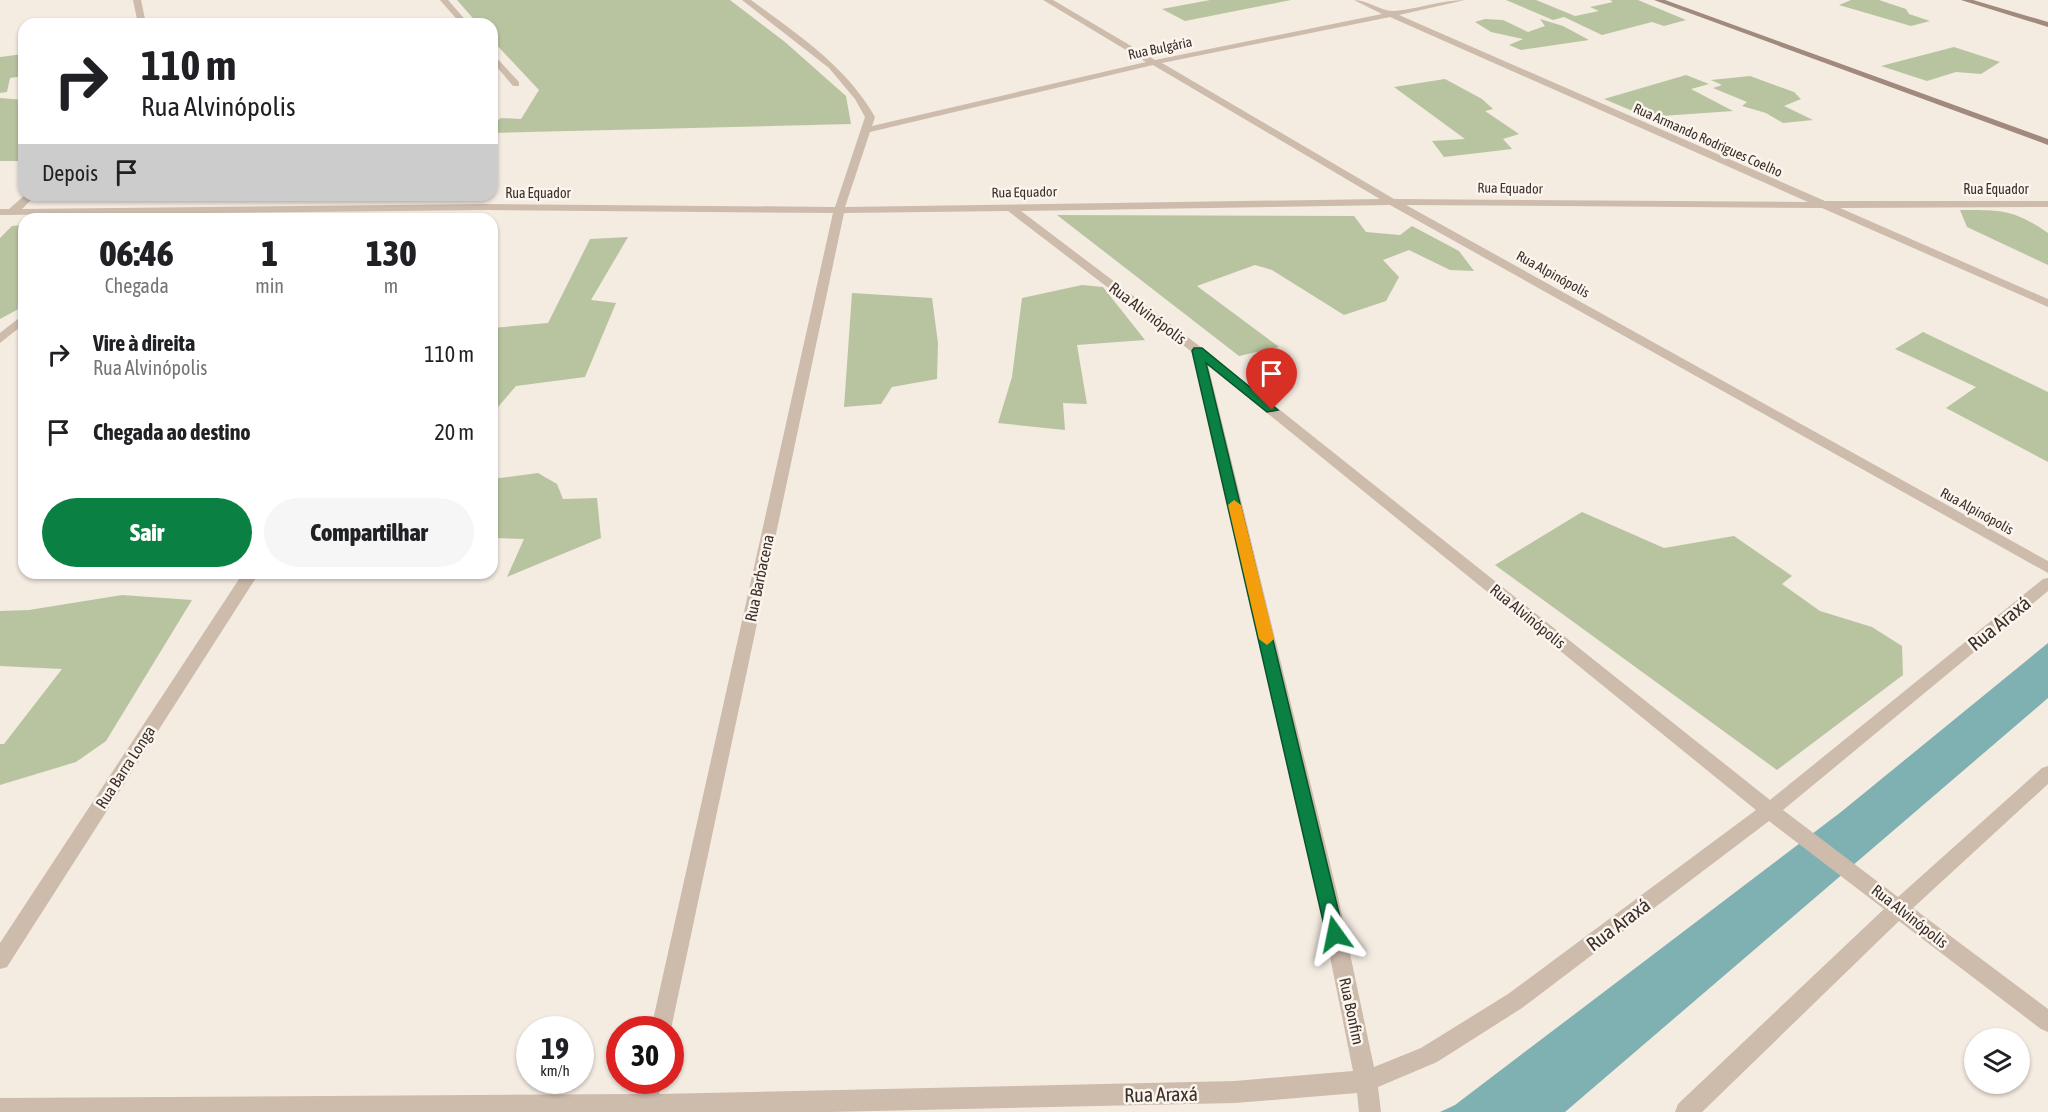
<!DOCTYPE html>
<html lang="pt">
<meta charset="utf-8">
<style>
:root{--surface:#fff;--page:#f6f6f6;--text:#202124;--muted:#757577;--accent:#0b8043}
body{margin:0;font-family:"Asap Condensed",sans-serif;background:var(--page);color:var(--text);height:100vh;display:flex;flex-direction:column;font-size:22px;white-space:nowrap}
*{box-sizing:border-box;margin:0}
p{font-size:20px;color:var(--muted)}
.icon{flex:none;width:33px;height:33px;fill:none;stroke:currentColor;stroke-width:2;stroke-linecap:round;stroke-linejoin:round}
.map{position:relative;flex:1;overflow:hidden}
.details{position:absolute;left:18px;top:213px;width:480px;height:366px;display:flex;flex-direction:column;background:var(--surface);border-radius:18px;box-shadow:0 2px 4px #0004}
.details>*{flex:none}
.guide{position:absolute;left:18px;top:18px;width:480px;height:183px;border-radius:18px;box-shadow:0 2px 4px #0004;background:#fff;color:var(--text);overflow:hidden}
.tools{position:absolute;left:1964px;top:1028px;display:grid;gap:12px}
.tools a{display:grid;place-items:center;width:66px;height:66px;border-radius:50%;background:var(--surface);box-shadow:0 2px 4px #0004;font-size:30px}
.speed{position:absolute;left:516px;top:1016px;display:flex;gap:12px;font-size:30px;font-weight:700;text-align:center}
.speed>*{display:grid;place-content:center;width:78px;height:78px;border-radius:50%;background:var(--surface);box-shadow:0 2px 4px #0004;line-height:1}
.speed small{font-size:15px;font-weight:400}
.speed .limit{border:9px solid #d22;background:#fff;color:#111}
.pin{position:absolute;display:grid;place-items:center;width:51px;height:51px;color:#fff;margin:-62px -26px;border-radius:50% 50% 50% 0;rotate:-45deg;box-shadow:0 0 6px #0007}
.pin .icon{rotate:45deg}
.me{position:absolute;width:66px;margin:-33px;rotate:348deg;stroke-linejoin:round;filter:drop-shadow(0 0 4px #0008)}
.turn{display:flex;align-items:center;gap:21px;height:126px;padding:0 24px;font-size:27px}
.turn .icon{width:78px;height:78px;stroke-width:2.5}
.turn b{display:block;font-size:42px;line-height:51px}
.then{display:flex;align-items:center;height:57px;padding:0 24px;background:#0003;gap:12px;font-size:22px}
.eta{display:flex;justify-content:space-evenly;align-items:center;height:102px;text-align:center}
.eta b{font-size:36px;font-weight:800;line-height:42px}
.primary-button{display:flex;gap:12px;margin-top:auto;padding:12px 24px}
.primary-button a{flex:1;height:69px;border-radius:36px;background:var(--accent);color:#fff;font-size:24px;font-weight:800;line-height:69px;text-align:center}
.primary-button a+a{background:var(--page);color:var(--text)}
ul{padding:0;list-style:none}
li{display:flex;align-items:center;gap:18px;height:78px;padding:0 24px}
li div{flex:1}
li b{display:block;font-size:22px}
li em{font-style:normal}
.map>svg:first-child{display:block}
</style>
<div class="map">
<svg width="2048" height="1112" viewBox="0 0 2048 1112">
<rect width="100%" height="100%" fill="#f4ebe1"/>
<!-- green -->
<g fill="#b8c4a0">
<path d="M457,0H730L785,42L846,96L851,124L492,133V124L501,118L521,119L539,90L492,40V24H478Z"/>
<path d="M1210,0H1291L1185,21L1162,9Z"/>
<path d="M1506,0H1536L1575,16L1599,11L1590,7L1613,2L1610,0H1638L1686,20L1664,26L1652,22L1602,35L1564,17L1553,20Z"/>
<path d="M1851,0H1879L1906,9L1909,14L1930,21L1911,26L1839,5Z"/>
<path d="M1485,19L1503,20L1528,32L1545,26L1540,19L1563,26L1589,40L1521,50L1509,45L1523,39L1491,32L1475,22Z"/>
<path d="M1954,47L2000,62L1981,74L1956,72L1927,81L1881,66Z"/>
<path d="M24,54V76L10,78L7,92L0,93V57Z"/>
<path d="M1686,75L1709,84L1691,89L1733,111L1647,117L1604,99Z"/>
<path d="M1750,76L1794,92L1801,99L1784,106L1813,120L1783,123L1766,113L1742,106L1747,102L1713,88L1722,85L1711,80Z"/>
<path d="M1445,79L1482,99L1493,109L1485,111L1519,134L1503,139L1512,149L1444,157L1432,141L1465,139L1394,87Z"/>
<path d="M0,98L24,100V161H0Z"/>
<path d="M1960,210C2001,210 2013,209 2048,233V265L1967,227Z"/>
<path d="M1057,215L1354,216L1366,232L1400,235L1412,226L1459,251L1474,271L1450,270L1409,250L1383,260L1399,277L1386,301L1344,315L1272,270L1255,265L1197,286L1279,347L1239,356Z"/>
<path d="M24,225V306L0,319V238L12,226Z"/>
<path d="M628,237L591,300L616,303L585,377L516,386L492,414V328L548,323L590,239Z"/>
<path d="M1082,285L1103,287L1145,340L1077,345L1087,404L1063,403L1065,430L998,423L1012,377L1022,298Z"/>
<path d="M852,293L932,298L938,343L937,379L892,387L881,404L844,407Z"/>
<path d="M1923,332L2048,392V462L1946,408L1976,387L1895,349Z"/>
<path d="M538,473L557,484L563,499L597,498L601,538L507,577L524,539L492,538V479Z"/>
<path d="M1582,512L1664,548L1734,536L1792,576L1782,584L1820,611L1872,627L1902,646L1903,675L1777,770L1495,565Z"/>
<path d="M122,595L192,600L106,741L76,762L0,785V744H4L62,669L0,666V611L29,610Z"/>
</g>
<!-- water -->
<path fill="#7fb0b2" d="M2048,643V698L1565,1112H1440L1455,1105L1841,812Z"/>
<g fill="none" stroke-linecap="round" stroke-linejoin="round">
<!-- street -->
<g fill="#cdbbac" fill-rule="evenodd">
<path d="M133,0H141L146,24H138Z"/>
<path d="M440,0H448L469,24H461Z"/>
<path d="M742,0H751C798,35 845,65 875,117L872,126L1146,62L1043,0H1053L1155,60L1382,14L1354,0C1368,0 1382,12 1394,11C1418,9 1441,0 1465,0L1399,15L1825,201H2048V207L1840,208L2048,299V307L1822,208L1406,205L2048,561V573L1390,205L1021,211L1202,348L1770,800L2043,579L2048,578V591L1783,810L1898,897L2042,768L2048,766V784L1913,908L2048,1009V1032L2041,1029L1899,921L1702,1112H1675L1678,1104L1884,909L1769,821L1522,1008L1437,1062L1378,1087L1381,1112H1359L1357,1093L1235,1103L829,1112H0V1098L637,1094L640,1080H662L659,1094L1235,1081L1353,1071L1317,892L1192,352L1008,211L844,213L670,1034V1029H651L833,213L488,210L0,215V209H9L25,195H36L22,209L488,204L835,207L865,117L855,99L829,68ZM1390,17L1808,202L1394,199L1162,63ZM1153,65L1380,199L845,207L870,132ZM1208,365L1756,810L1508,994L1421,1048L1374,1067L1337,892Z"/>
<path d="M492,53L519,82V86H513L492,61Z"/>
<path d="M24,314V324L0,343V333Z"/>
<path d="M243,573H259L7,967L0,969V943Z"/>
</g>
<!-- secondary -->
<g fill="#a18a7d" fill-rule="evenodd">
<path d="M1654,0H1665L2048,139V145Z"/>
<path d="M1961,0H1973L2048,22V27Z"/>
</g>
</g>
<!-- route -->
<path fill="#0b8043" stroke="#07532c" stroke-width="1.5" d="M1194,348H1202L1278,410L1267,412L1206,363L1344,934L1342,939L1335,942L1329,939L1326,934L1192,351Z"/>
<!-- slow -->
<path fill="#f59e0b" d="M1234,500L1241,505L1274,639L1267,645L1259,639L1228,505Z"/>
<g text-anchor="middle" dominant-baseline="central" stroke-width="5" stroke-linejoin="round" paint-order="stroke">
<!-- far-street labels -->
<g font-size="14" fill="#3b302b" stroke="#fbf5ee">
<text transform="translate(1160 48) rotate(-12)">Rua Bulgária</text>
<text transform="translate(1708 140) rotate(24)">Rua Armando Rodrigues Coelho</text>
<text transform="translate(1510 188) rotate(1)">Rua Equador</text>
<text x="1996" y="189">Rua Equador</text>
<text transform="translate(1024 192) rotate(-1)">Rua Equador</text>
<text x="538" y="193">Rua Equador</text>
<text transform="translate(1553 274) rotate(29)">Rua Alpinópolis</text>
<text transform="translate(1977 511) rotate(29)">Rua Alpinópolis</text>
</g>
<!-- street labels -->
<g font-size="16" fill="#3b302b" stroke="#fbf5ee">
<text transform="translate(1148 313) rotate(37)">Rua Alvinópolis</text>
<text transform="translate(759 578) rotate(-78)">Rua Barbacena</text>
<text transform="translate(1528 616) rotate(39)">Rua Alvinópolis</text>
<text transform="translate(125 767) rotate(-57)">Rua Barra Longa</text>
<text transform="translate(1910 916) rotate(38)">Rua Alvinópolis</text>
<text transform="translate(1352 1011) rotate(78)">Rua Bonfim</text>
</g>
<!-- near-street labels -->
<g font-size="20" fill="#3b302b" stroke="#fbf5ee">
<text transform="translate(1999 623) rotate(-39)">Rua Araxá</text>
<text transform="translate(1618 924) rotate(-37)">Rua Araxá</text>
<text transform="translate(1161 1094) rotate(-1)">Rua Araxá</text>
</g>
</g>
</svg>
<div class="tools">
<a><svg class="icon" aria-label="layers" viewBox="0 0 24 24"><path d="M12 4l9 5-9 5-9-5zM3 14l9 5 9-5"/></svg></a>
</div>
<div class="speed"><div>19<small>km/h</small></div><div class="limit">30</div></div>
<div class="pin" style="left:1272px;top:410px;background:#d93025"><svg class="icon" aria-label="arrive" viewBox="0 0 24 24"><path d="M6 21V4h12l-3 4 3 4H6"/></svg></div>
<svg class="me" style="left:1335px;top:934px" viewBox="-20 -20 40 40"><path d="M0-17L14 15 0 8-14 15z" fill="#0b8043" stroke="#fff" stroke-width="4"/></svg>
<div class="guide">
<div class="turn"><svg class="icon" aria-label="right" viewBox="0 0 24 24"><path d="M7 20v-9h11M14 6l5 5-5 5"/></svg><div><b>110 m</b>Rua Alvinópolis</div></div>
<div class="then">Depois<svg class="icon" aria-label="arrive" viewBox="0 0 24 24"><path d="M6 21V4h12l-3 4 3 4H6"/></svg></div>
</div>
<section class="details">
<div class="eta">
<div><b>06:46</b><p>Chegada</p></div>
<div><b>1</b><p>min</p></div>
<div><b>130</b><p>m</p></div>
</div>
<ul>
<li><svg class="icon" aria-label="right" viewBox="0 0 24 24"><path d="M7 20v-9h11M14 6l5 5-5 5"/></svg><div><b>Vire à direita</b><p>Rua Alvinópolis</p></div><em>110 m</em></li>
<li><svg class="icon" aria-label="arrive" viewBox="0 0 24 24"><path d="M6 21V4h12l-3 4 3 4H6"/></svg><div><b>Chegada ao destino</b></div><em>20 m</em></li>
</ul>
<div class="primary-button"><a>Sair</a><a>Compartilhar</a></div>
</section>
</div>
